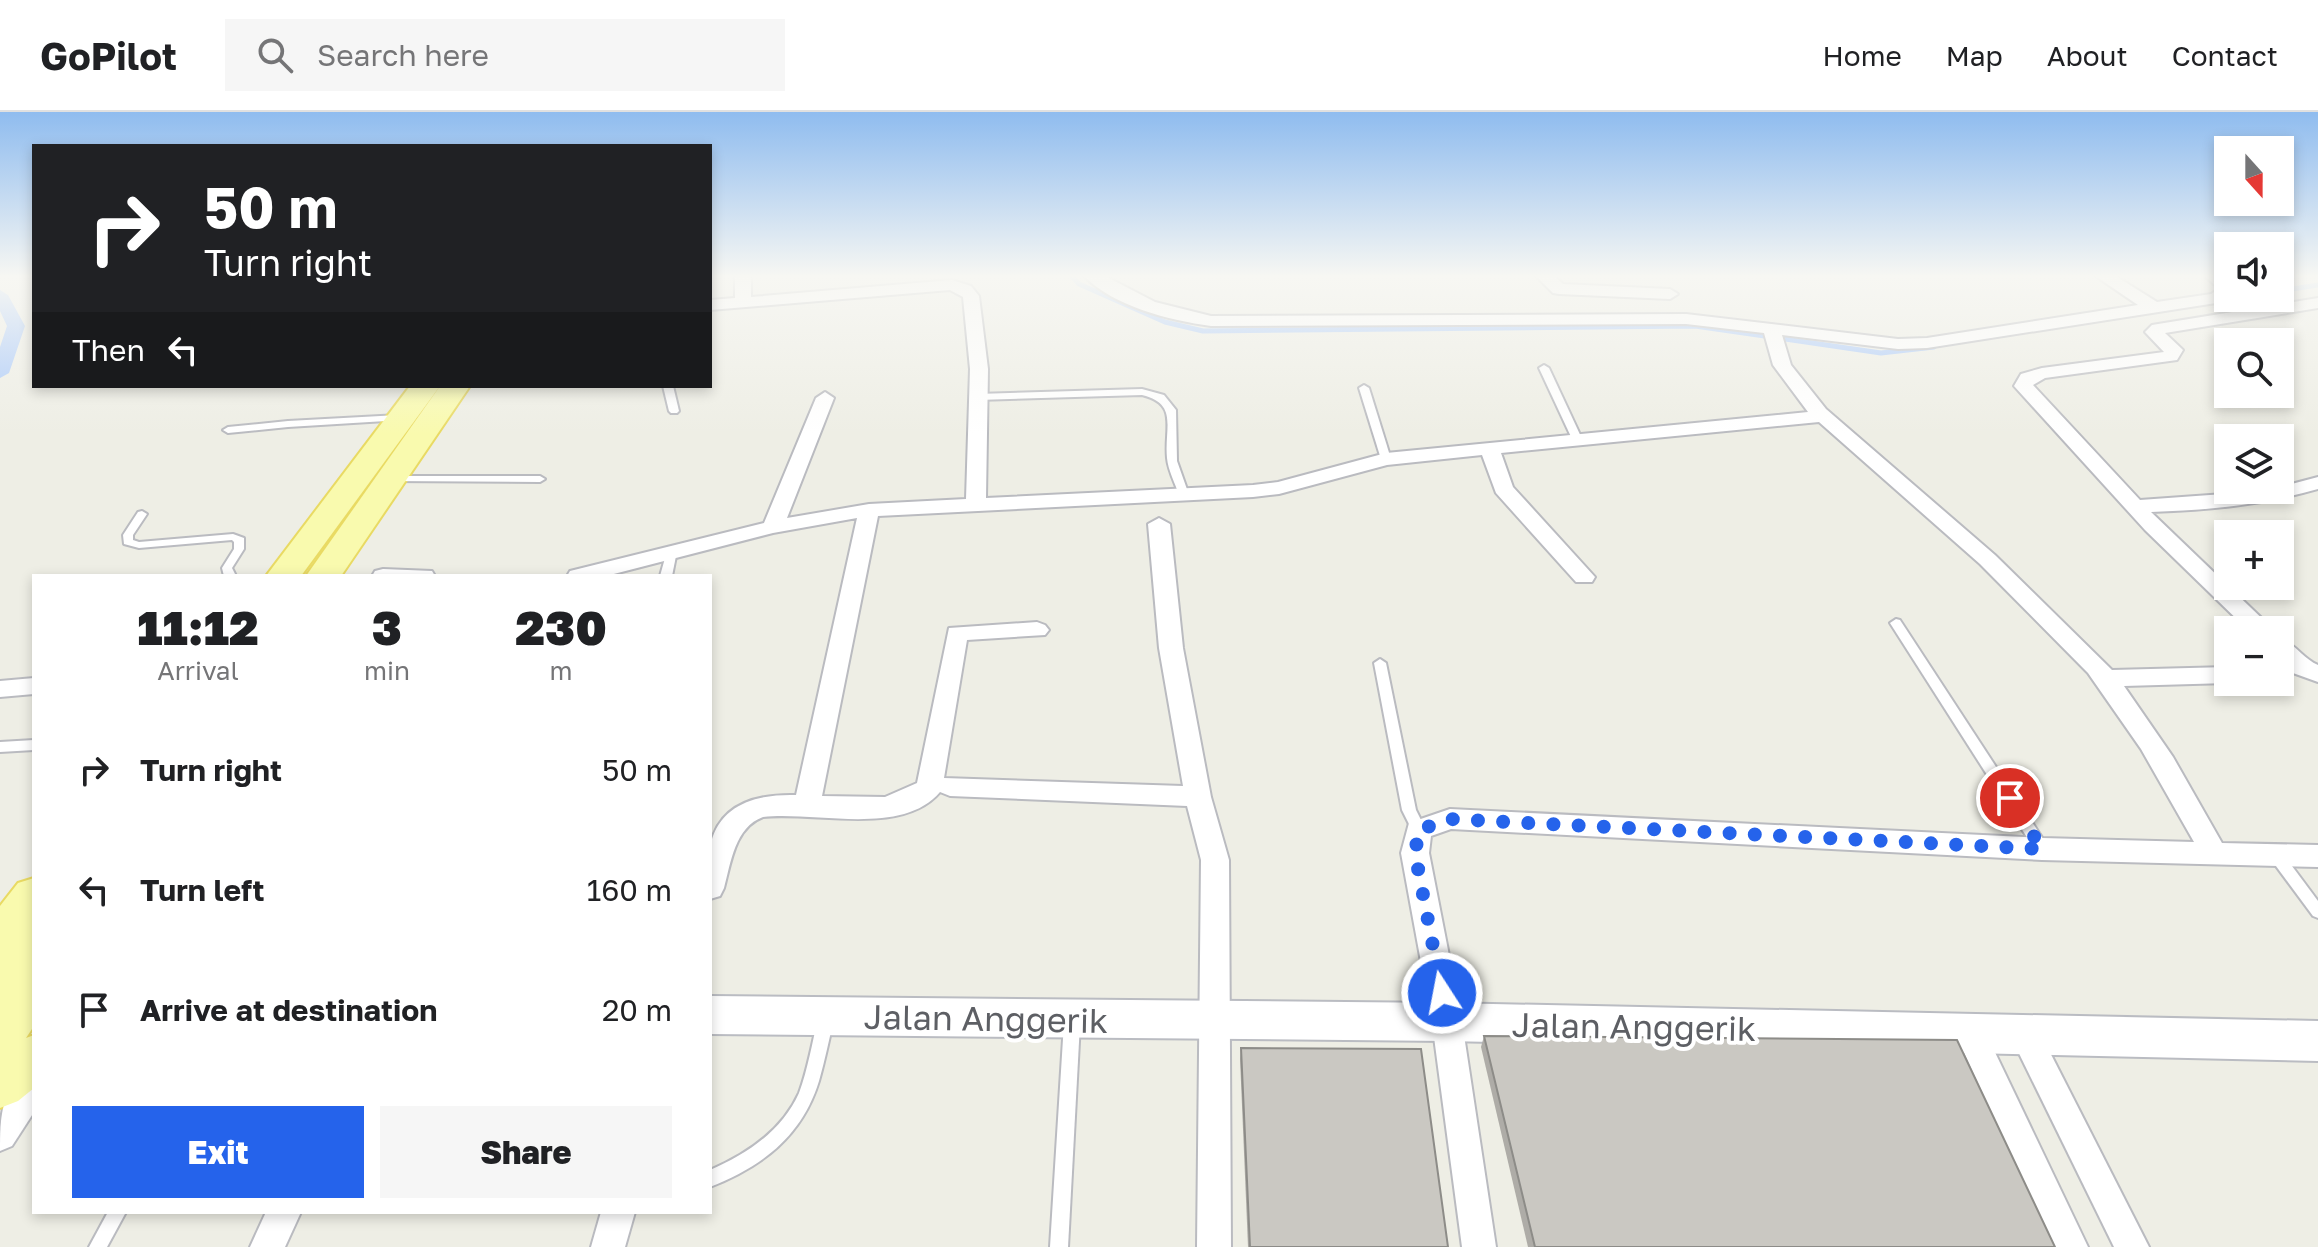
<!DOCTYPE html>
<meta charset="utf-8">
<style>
:root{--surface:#fff;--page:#f6f6f6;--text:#202124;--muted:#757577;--line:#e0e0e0;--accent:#2563eb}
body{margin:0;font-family:"Golos Text",sans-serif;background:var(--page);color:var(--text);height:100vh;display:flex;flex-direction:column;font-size:30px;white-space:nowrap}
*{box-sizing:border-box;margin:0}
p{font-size:26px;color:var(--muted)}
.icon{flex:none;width:44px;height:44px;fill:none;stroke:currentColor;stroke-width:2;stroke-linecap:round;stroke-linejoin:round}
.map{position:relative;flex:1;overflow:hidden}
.side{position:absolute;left:32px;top:462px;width:680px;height:640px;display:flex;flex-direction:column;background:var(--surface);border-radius:0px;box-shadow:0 4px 12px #0003}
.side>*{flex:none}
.guide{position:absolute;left:32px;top:32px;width:680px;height:244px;border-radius:0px;box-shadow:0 4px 12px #0003;background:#202124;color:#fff;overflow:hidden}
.needle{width:52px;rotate:159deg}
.controls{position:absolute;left:2214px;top:24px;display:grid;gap:16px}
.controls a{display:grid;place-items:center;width:80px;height:80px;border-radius:0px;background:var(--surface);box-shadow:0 4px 12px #0003;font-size:40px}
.pin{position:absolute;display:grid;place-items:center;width:68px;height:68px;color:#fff;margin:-34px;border:4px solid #fff;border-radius:50%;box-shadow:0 2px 8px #0007}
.me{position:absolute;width:88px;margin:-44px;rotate:349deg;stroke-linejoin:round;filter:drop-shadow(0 0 6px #0008)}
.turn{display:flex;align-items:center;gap:28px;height:168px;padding:0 40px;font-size:36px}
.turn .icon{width:104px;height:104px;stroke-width:2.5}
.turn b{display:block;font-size:56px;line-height:68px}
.then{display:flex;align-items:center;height:76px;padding:0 40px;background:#0003;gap:16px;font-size:30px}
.eta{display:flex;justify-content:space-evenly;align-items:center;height:136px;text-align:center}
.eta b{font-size:48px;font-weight:800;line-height:56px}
.primary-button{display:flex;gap:16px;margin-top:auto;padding:16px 40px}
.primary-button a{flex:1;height:92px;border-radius:0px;background:var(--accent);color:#fff;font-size:32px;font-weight:800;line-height:92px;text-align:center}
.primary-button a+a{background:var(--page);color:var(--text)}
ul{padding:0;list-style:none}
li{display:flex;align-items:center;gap:24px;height:120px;padding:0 40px}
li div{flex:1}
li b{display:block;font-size:30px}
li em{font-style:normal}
header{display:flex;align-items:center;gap:48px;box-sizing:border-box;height:112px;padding:0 40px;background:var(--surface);border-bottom:2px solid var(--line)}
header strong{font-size:38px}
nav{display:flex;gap:44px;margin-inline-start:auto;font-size:28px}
.search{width:560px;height:72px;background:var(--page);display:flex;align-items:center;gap:20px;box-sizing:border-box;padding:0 28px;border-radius:0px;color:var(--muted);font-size:30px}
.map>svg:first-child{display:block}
</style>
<header>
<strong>GoPilot</strong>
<div class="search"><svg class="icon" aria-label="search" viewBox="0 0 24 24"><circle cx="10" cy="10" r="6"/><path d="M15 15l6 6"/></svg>Search here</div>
<nav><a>Home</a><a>Map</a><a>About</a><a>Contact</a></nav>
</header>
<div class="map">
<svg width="2318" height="1135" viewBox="0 0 2318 1135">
<rect width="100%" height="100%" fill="#eeeee5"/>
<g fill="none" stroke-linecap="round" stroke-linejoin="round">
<!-- stream -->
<g stroke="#a9c9fa" stroke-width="5">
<path d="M1071,163L1079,172L1165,210L1203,219L1695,214L1881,241L1934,235"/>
<path d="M2280,179L2318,173"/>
<path d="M2214,189L2235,186"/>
</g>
<!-- canal -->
<path fill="#a9c9fa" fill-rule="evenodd" d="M0,178L8,183L25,214L9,261L0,266V235L7,214L0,199Z"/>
<defs>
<g id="lane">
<path d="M1544,253L1549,256L1583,329L1581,331L1578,332L1573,329L1539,256Z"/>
<path d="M1364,273L1369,276L1391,347L1389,349L1386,350L1381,347L1359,276Z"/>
<path d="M663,274H673L679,299L677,301H671L669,299Z"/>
<path d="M1142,277L1164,283L1176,298L1177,349L1189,383L1188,385H1180L1179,383C1175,371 1168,358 1167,346C1164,316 1179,292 1142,283L977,288L972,285L977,282Z"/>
<path d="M399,303L404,306L402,308L288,315L228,321L223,318L228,315L288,309Z"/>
<path d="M392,364H540L545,367L540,370L388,369L387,367Z"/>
<path d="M142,399L147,402L133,423V428L139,430L233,422L244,426V437L232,456L236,464H224L222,456L234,437V430L232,428L139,436L124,432L123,423L138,400Z"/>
<path d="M672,436L677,439L672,464H660L667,439Z"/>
<path d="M1896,507L1900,508L2047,733L2049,737L2047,741L2042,742L2037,741L1890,511Z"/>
<path d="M1380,547L1386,551L1416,698L1426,718L1424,722L1419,723L1414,722L1402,698L1374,551Z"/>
<path d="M34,628V638L0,640V630Z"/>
<path d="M2275,737L2280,738L2318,789V806L2313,804L2270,746L2268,742L2270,738Z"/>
<path d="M826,900L831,902L834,907C829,927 825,948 819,969C802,1024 763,1054 710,1075V1058C747,1042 782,1019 799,981C808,957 812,931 818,907L821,902Z"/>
<path d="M1072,904L1077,906L1080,911L1068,1135H1050L1064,911L1067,906Z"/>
<path d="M108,1100H126L107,1135H89Z"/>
</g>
<g id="street">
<path d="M735,163H751V185L952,168L971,174L979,184L988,257L986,386L1253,373L1278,370L1386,341L1808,300L1773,253L1764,221L1686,212L1211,214C1169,208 1114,195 1083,163H1103L1155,190L1211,204L1686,202L1898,227L1927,226L2138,193L2094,163H2114L2157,190L2211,182L2219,177L2204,163H2222L2228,168V186L2216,191L1927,236L1898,237L1782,223L1791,253L1826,297L1995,443L2112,558L2228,555V570H2232L2228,571L2124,574L2173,645L2222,731L2318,733V755L2042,748L1451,717L1431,724L1429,741L1462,910L1496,1135H1462L1432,910L1401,741L1409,711L1450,697L2042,726L2194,730L2141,637L2088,561L1980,452L1819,310L1501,341L1513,375L1595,465L1592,470H1576L1496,381L1482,343L1387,353L1279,382L1253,385L878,404L822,684L885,685L917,671L949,516L1037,510L1045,513L1049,518L1045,523L967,528L944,666L1183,674L1159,536L1148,412L1159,406L1170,412L1183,536L1211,685L1229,748L1231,1135H1197L1201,748L1187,694L950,684L940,680C902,725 815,699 763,705C735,715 731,750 724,776L720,784L710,787C710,770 706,747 711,731C721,690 761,682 796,683L857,406L773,421L606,464H567L570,459L764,411L816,286L825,280L834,286L787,406L869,392L966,387L970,257L963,185L950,178L710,198V188L735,186Z"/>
<path d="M1535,163H1553L1563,172L1670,177L1678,182L1670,187L1559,182L1553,181Z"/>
<path d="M2318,186V196L2165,221L2183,238L2177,248L2045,266L2033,273L2140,388L2280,378V375L2318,365V377C2263,393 2208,398 2151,400L2274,518H2248L2145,418L2014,274L2021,262L2042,256L2164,240L2145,220L2152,213Z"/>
<path d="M383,457L432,459L435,464H372L375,459Z"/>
<path d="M2280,527C2295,531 2303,547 2318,553V570L2293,561L2280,549Z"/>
<path d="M34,566V582L0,585V569Z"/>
<path d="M1970,907L1981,911L2088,1135H2053L1955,921L1959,911Z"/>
<path d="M2025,909L2036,913L2149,1135H2114L2010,923L2014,913Z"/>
<path d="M34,958V1000L12,1034L0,1039C0,1007 0,972 34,958Z"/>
<path d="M266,1100H301L285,1135H250Z"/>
<path d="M601,1100H635L625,1135H591Z"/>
</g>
<path id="secondary" d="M710,884L1447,891L2318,909V949L1447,929L710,922Z"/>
<g id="primary">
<path d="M410,274H440L301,464H266Z"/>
<path d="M440,274H470L341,464H306Z"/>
<path d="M34,766V914L26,926L34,923V976L18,989L0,996V794L18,771Z"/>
</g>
</defs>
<!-- lane casing -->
<use href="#lane" stroke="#babbc0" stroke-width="4"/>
<!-- street casing -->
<use href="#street" stroke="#babbc0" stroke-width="4"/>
<!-- secondary casing -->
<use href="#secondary" stroke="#babcc2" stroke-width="4"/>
<!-- primary casing -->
<use href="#primary" stroke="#e9da63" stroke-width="4"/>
<!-- lane -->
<use href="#lane" fill="#fff" fill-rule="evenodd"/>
<!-- street -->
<use href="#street" fill="#fff" fill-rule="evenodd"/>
<!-- secondary -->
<use href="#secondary" fill="#fff" fill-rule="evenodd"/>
<!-- primary -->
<use href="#primary" fill="#f9faae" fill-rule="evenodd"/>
</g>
<!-- wall -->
<g fill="#aeaca7">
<path d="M1484,924L2055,1135H1528L1481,935Z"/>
<path d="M1241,936L1448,1135H1248L1240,947Z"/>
</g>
<!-- building -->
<g fill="#cac8c2" stroke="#8d8c88" stroke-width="2">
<path d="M1484,924L1957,928L2055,1135H1535Z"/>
<path d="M1241,936L1421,937L1448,1135H1250Z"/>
</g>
<!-- sky -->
<linearGradient id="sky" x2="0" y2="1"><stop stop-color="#8fbcef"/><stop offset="0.51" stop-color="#f7f7f3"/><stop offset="1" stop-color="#f7f7f3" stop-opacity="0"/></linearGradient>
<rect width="2318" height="322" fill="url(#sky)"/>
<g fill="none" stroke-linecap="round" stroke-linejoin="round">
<!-- route -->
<path stroke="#2563eb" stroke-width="14" stroke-dasharray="0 25.2" d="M1442,881L1415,741L1419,718L1450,707L2042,737L2010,686"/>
</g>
<g text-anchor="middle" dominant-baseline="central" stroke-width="8" stroke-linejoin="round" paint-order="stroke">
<!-- near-street labels -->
<g font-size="34" fill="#5d5f64" stroke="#fff">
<text transform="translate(986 906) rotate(1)">Jalan Anggerik</text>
<text transform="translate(1634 914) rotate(1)">Jalan Anggerik</text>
</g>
</g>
</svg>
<div class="controls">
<a><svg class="needle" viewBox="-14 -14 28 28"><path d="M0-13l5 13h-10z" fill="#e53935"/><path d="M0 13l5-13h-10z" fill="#757577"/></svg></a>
<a><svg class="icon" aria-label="sound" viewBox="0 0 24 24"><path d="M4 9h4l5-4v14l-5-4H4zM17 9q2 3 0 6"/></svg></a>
<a><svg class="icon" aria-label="search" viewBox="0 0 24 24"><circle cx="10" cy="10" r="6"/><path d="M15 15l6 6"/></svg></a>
<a><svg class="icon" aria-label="layers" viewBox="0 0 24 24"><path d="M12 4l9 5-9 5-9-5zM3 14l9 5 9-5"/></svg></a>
<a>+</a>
<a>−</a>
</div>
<div class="pin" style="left:2010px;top:686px;background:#d93025"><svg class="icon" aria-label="arrive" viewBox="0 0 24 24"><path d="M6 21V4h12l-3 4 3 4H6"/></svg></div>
<svg class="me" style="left:1442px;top:881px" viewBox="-20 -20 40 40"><circle r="17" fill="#2563eb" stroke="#fff" stroke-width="3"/><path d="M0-11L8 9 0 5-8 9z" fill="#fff"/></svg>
<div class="guide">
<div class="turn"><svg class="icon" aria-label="right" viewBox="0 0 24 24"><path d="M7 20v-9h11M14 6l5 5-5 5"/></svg><div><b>50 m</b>Turn right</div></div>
<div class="then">Then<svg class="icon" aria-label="left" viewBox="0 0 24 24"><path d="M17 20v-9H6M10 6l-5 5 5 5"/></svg></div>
</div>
<section class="side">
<div class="eta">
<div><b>11:12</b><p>Arrival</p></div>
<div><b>3</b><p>min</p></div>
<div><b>230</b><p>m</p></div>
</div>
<ul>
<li><svg class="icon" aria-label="right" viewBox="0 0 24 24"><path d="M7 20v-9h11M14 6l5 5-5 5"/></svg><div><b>Turn right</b></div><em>50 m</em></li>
<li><svg class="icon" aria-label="left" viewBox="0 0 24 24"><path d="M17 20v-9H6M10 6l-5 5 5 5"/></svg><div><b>Turn left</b></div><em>160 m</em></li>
<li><svg class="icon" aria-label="arrive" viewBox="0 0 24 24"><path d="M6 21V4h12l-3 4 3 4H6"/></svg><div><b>Arrive at destination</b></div><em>20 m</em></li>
</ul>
<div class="primary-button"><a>Exit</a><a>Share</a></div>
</section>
</div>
